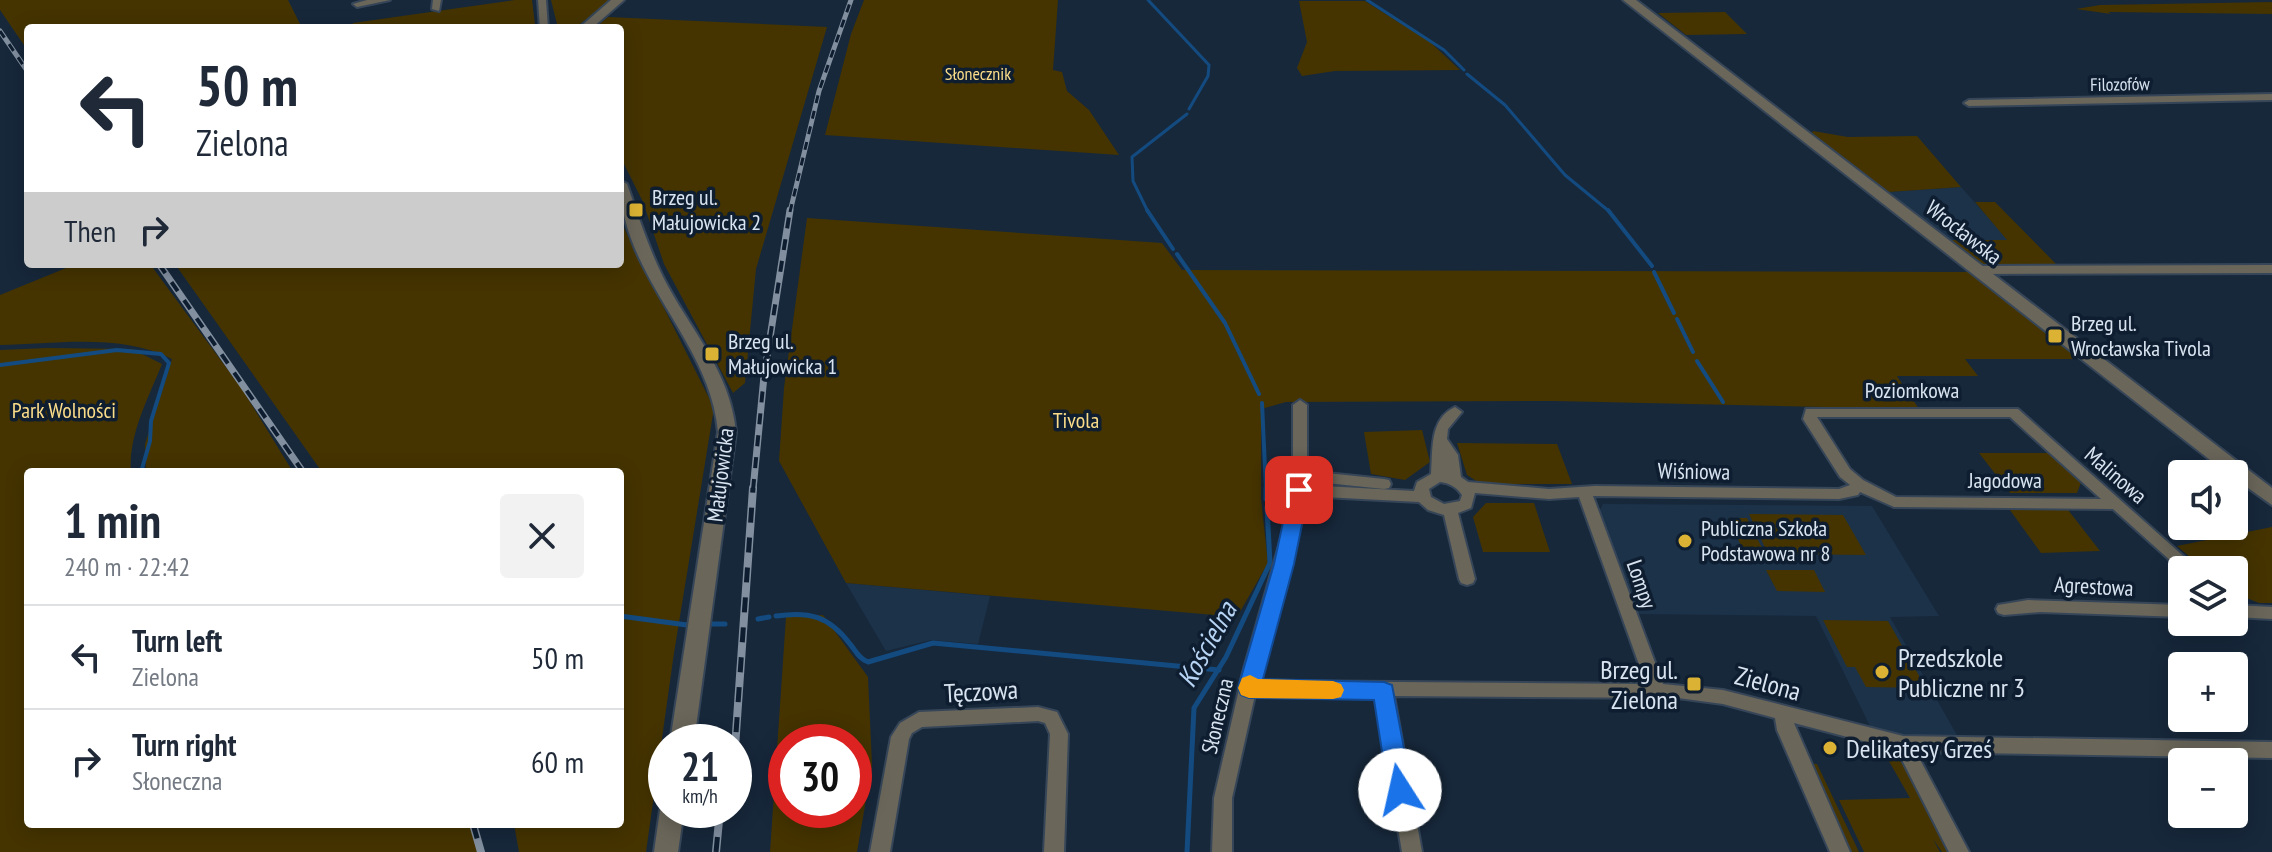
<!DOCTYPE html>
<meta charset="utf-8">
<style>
:root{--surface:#fff;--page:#f2f2f3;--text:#1f2937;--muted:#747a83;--line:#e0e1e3}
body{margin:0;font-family:"PT Sans Narrow",sans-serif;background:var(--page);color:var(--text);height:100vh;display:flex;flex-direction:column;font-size:30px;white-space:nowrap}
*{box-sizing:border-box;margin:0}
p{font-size:26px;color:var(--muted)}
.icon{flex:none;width:44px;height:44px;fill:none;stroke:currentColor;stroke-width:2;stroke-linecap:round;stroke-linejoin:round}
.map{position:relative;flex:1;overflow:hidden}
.panel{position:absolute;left:24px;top:468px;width:600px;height:360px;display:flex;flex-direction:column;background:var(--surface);border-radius:8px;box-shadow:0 4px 20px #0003}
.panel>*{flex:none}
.top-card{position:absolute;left:24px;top:24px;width:600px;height:244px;border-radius:8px;box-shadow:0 4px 20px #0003;background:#fff;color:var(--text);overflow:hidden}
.buttons{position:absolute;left:2168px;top:460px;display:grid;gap:16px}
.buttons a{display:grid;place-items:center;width:80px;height:80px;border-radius:8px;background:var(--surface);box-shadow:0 4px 20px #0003;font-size:40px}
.speed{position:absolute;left:648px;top:724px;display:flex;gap:16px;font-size:40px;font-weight:700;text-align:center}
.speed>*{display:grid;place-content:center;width:104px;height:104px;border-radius:50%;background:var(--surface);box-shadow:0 4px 20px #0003;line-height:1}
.speed small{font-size:20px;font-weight:400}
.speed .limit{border:12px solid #d22;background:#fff;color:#111}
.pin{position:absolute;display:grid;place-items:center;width:68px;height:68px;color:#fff;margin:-34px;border-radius:16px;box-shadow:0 4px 12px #0006}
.me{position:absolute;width:88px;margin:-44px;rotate:350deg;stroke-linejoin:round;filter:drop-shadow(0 0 6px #0008)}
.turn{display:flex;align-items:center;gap:28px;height:168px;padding:0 40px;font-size:36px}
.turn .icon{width:104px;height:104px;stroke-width:2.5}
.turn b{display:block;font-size:56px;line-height:68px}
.then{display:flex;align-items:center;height:76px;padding:0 40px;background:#0003;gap:16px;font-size:30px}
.round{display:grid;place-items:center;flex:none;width:84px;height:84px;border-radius:8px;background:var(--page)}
.summary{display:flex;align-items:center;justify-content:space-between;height:136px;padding:0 40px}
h1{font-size:48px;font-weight:600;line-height:60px}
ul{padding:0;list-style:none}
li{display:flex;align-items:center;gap:24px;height:104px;padding:0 40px;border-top:2px solid var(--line)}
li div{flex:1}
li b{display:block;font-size:30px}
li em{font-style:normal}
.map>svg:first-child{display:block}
</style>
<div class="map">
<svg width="2272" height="852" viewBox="0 0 2272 852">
<rect width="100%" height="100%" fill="#17283b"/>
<!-- built -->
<g fill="#1c3249">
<path d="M1961,187L2008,240H1951L1889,192Z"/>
<path d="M1603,504L1872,506L1939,616L1890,617L1958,737L1901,734L1871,728L1816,616L1637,614L1599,512Z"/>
<path d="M846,583L990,596L978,644L931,640L886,651Z"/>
</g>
<!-- green -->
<g fill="#453400" fill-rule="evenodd">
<path d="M0,0H288L302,28H28V51L0,10Z"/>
<path d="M515,0H532L535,25L515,28H351L353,23Z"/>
<path d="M610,0L575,28H558L551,0Z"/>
<path d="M864,0H1058L1053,70L1062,72L1067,91L1089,110L1119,155L825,135L851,34Z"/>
<path d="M1299,1H1365L1429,41L1460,70L1335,71L1302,76L1297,68L1307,42Z"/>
<path d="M2272,2V14L2108,12L2111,14L2076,9L2100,5Z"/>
<path d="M1725,12L1747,34L1686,35L1658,13Z"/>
<path d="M608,17L827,27L756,269L745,383L733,393L664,264L643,202L620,156V28H595Z"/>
<path d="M1813,131L1848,137L1917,136L1961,187L1889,192L1812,133Z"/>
<path d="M1975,202H1995L2060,268L1985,266L1951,240H2007Z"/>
<path d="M807,218L1162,243L1182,270L1969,272L2081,359H1965L1978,376H1897L1919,409L1554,401L1286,402L1261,409V499L1268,563L1237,617L846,583L779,461L784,388Z"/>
<path d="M620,220L714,408L674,653L646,852H519L514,824H620V472H322L175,264H620Z"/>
<path d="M76,264H150L242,389L293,472H146L145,444L172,359C121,333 56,344 0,345V295Z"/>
<path d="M47,348L132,349L162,364C149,397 128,435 131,472H28V824H473L480,852H0V350Z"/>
<path d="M1422,430L1430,462L1405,480L1371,474L1364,432Z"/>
<path d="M1457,443L1557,444L1572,484H1481L1467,475Z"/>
<path d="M1979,453H2051L2082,480L2077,493H2010Z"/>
<path d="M1486,503H1534L1550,552H1483L1473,517Z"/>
<path d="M2007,506H2065L2100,551L2041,553Z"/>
<path d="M1749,514L1843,515L1866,555L1768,554Z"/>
<path d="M1728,518H1747L1765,554H1745Z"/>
<path d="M2272,527V603H2259L2234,593V570H2205L2177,546Z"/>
<path d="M1766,570H1814L1825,592L1777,591Z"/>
<path d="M823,615L868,677L872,765L857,852H770L786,617ZM786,742H854V810H786Z"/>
<path d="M1823,620L1888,621L1926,688L1866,687L1855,667H1847Z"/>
<path d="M1886,756L1900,757L1954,852H1942L1933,839L1940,852H1864L1839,800L1910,798Z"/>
<path d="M1804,763L1817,764L1859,852H1843Z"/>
</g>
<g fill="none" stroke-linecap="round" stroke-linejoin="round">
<!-- stream-far2 -->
<g stroke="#134b80" stroke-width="3">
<path d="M1148,0L1209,65L1208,76L1189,109"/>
<path d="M1367,0L1444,50L1464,70"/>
<path d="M1467,74L1505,105L1565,175L1610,212"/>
<path d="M1148,212L1133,181L1132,157L1187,114"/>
</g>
<!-- stream-far1 -->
<g stroke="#134b80" stroke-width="4">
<path d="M1147,210L1173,249"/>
<path d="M1608,210L1652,266"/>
<path d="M1177,254L1225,323L1259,394"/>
<path d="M1654,272L1674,313"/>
<path d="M1677,319L1693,352"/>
<path d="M1697,361L1723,402"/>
<path d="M0,365L117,350L161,354L169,363L151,421L150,441L141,472"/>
<path d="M1262,403L1266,490"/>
</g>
<!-- stream -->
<g stroke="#134b80" stroke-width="5">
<path d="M1266,488V499"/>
<path d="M620,616L687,625"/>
<path d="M776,616C809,611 829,616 850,644C856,651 859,659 868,662L933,643L1219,670"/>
<path d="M758,619L769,617"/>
<path d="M712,624H725"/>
<path d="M1187,852L1194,708L1226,657L1270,563L1267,507"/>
</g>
<defs>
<g id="minor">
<path d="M367,0H390L357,7L353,4Z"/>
<path d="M433,0H441L439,11L432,9Z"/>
<path d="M538,0H546L548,28H540Z"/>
<path d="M2272,94V100L1969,106L1964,103L1969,100Z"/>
<path d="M2272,265V273L1977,274L1971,270L1977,266Z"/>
<path d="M1300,400L1307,405V471L1384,479L1389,480L1391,484L1389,488L1384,489L1307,481L1306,485L1414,491L1417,482L1431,474C1433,450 1429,419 1455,407L1462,412L1448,429L1447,439L1458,455L1461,477L1468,482L1549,489L1595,486L1839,489L1850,485L1840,477L1803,419L1806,409H2018L2199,570L2182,571L2113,509L1894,507L1860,492L1858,495L1839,499L1593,496L1663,684L1723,690L1903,736L2272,742V758L1916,752L1969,852H1949L1897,750L1794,723L1850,852H1830L1777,730L1775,718L1723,704L1678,698L1394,696L1422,852H1402L1376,696L1255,695L1232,798V852H1212L1214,798L1243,672L1287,517L1293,475V405ZM1817,417H2010L2101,499L1896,497L1863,480L1850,469ZM1440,482C1449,483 1457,487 1462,495L1460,501L1444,504L1431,497L1429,489ZM1475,493L1549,499L1579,497L1646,684L1259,681L1303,517L1305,496L1419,502L1428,510L1444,515L1459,579L1461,583L1467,585L1473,583L1475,579L1458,513L1471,508Z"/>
<path d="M2028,600L2182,605V617L2040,612L2004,615L1998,613L1996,609L1998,605Z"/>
<path d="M2234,605L2272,607V619L2234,617Z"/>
<path d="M1038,707L1057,712L1068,734L1064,852H1044L1050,734L1045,723L1038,721L922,727L912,733L909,739L890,852H870L891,737L900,723L919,712Z"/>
</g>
<g id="tertiary">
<path d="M611,0H624L592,28H579Z"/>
<path d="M1623,0H1636L2272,488V505L2234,478V474H2228Z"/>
<path d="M620,180L627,184C638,215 648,247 663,277C690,330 730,370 736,432L694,742H670L718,432C710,339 620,276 620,180Z"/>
<path d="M666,801V810H684L678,852H654L660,810Z"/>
</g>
</defs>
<!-- minor casing -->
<use href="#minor" stroke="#364658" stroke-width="4"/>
<!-- tertiary casing -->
<use href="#tertiary" stroke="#364658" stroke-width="4"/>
<!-- minor -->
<use href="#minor" fill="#6a665a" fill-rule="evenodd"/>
<!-- tertiary -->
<use href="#tertiary" fill="#6a665a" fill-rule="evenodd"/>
<defs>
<g id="rail-far2">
<path d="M0,31L28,72"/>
<path d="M790,212L819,91L851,0"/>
</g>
<g id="rail-far1">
<path d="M159,264L303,472"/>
<path d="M753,490L764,376L790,210"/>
</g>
<g id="rail">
<path d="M734,762L753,488"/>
<path d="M473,824L481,852"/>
<path d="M716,852L720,810"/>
</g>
</defs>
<!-- rail-far2 casing -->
<use href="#rail-far2" stroke="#828f9f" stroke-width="5"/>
<!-- rail-far1 casing -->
<use href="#rail-far1" stroke="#828f9f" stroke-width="7"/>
<!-- rail casing -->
<use href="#rail" stroke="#828f9f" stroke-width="8"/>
<!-- rail-far2 -->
<use href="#rail-far2" stroke="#0e1e30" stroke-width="3" stroke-dasharray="8" stroke-linecap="butt"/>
<!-- rail-far1 -->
<use href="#rail-far1" stroke="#0e1e30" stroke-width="4" stroke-dasharray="11" stroke-linecap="butt"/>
<!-- rail -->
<use href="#rail" stroke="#0e1e30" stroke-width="5" stroke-dasharray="15" stroke-linecap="butt"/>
</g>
<!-- route -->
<path fill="#1a73e8" stroke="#114b97" stroke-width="2" d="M1299,483L1309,490L1294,564L1263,679L1384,682L1392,685L1412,790L1409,798L1400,801L1392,798L1388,790L1374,700L1249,698L1241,695L1238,688L1274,564L1290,490Z"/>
<!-- slow -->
<path fill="#f59e0b" d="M1250,675L1258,679L1333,681L1341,684L1344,690L1341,697L1333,699L1249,698L1241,695L1238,688L1242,678Z"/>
<!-- markers -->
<g fill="#dbb233" stroke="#0e1e30" stroke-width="3">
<rect x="628" y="202" width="16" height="16" rx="4"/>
<rect x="2047" y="328" width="16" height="16" rx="4"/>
<rect x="704" y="346" width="16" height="16" rx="4"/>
<circle cx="1685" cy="541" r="8"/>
<circle cx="1882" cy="672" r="8"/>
<rect x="1686" y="676" width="16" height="16" rx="4"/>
<circle cx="1830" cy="748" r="8"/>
</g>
<g text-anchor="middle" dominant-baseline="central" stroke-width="7" stroke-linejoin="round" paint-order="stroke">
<!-- far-park labels -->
<g font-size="18" fill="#fbdc89" stroke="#0e1e30">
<text x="978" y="73">Słonecznik</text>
</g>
<!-- far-street labels -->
<g font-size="18" fill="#d9e4f0" stroke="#0e1e30">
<text transform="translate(2120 84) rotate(-1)">Filozofów</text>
</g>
<!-- poi labels -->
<g font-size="22" fill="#d9e4f0" stroke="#0e1e30" text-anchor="start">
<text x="652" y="197">Brzeg ul.<tspan x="652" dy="25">Małujowicka 2</tspan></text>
<text x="2071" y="323">Brzeg ul.<tspan x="2071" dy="25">Wrocławska Tivola</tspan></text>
<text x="728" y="341">Brzeg ul.<tspan x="728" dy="25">Małujowicka 1</tspan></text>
<text x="1701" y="528">Publiczna Szkoła<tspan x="1701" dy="25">Podstawowa nr 8</tspan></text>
</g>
<!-- street labels -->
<g font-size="22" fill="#d9e4f0" stroke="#0e1e30">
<text transform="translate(1964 232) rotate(38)">Wrocławska</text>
<text x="1912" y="390">Poziomkowa</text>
<text transform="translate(1694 471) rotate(1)">Wiśniowa</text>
<text transform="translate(720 475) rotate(-83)">Małujowicka</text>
<text transform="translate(2116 475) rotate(41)">Malinowa</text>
<text x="2005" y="480">Jagodowa</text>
<text transform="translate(1642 584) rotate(71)">Lompy</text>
<text transform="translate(2094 586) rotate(3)">Agrestowa</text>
<text transform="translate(1217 716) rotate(-77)">Słoneczna</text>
</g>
<!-- park labels -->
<g font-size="22" fill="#fbdc89" stroke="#0e1e30">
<text x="64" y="410">Park Wolności</text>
<text x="1076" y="420">Tivola</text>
</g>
<!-- near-poi labels -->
<g font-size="26" fill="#d9e4f0" stroke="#0e1e30" text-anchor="start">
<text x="1898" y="657">Przedszkole<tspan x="1898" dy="30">Publiczne nr 3</tspan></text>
<text x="1678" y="669" text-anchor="end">Brzeg ul.<tspan x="1678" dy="30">Zielona</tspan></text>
<text x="1846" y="748">Delikatesy Grześ</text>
</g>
<!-- near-street labels -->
<g font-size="26" fill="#d9e4f0" stroke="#0e1e30">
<text transform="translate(1768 683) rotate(15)">Zielona</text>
<text transform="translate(981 691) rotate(-3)">Tęczowa</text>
</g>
<!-- near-water labels -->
<g font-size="28" font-style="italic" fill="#b8d4f4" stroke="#0e1e30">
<text transform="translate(1206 644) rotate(-61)">Kościelna</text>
</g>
</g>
</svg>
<div class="buttons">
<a><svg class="icon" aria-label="sound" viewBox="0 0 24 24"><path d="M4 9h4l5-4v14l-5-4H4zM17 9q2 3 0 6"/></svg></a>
<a><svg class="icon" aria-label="layers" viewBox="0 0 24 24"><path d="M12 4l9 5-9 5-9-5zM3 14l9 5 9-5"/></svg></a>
<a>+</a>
<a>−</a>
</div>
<div class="speed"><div>21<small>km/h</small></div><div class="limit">30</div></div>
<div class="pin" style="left:1299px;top:490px;background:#d93025"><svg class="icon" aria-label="arrive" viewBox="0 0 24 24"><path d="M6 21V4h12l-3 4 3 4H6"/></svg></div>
<svg class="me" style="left:1400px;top:790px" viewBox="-20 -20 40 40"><circle r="19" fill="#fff"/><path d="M0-13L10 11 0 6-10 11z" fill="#1a73e8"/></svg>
<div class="top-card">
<div class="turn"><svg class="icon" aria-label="left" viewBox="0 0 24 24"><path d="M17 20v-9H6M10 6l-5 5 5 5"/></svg><div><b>50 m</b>Zielona</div></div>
<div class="then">Then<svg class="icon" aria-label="right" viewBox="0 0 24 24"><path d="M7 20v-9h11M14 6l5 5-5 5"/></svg></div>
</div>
<section class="panel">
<div class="summary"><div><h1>1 min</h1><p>240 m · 22:42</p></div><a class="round"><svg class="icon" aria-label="close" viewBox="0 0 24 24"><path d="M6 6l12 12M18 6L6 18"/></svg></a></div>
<ul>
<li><svg class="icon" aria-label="left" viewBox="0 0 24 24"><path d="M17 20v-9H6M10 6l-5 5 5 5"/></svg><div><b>Turn left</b><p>Zielona</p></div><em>50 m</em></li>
<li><svg class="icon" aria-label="right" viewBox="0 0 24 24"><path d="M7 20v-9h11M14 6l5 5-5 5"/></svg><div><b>Turn right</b><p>Słoneczna</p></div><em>60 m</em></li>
</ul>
</section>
</div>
